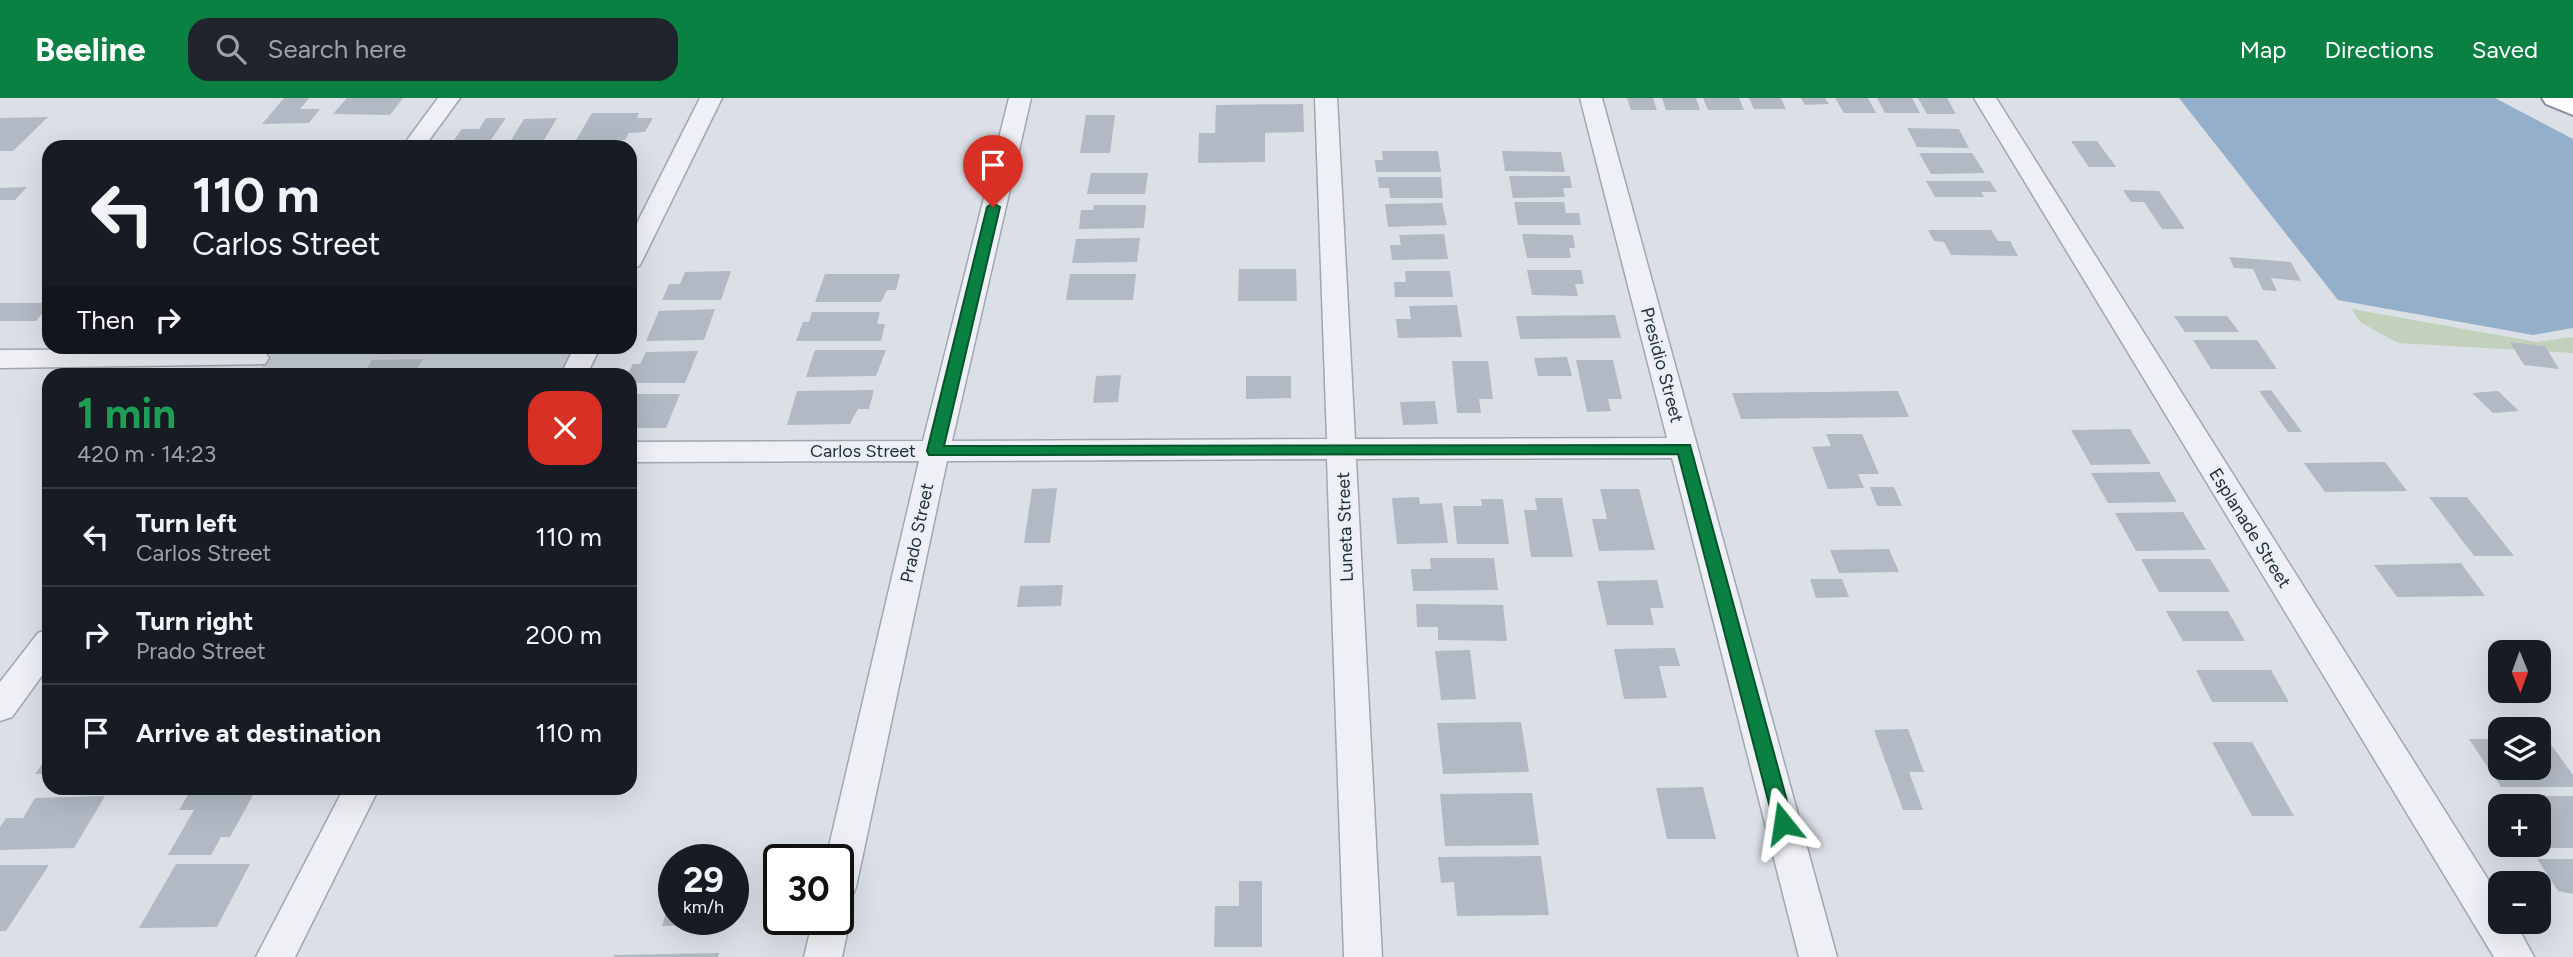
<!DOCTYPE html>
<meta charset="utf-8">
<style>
:root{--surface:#171b24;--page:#20242c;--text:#f1f3f6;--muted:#9ea1a6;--line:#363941;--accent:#0b8043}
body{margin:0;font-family:Figtree,sans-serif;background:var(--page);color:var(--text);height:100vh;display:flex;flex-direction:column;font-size:26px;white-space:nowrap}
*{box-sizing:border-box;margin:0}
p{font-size:23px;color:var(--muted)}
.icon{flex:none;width:38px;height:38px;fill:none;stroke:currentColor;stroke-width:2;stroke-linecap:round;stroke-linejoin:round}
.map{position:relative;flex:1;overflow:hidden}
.sheet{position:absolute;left:42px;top:270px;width:595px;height:427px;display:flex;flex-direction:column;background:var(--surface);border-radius:21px;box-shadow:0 7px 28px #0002}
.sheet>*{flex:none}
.guide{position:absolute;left:42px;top:42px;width:595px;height:214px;border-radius:21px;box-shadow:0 7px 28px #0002;background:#171b24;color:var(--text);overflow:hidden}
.needle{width:46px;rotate:179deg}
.fabs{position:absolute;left:2488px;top:542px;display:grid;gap:14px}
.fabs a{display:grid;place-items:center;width:63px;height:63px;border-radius:14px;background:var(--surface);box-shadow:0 7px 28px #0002;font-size:35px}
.speed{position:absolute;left:658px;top:746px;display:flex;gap:14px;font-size:35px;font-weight:700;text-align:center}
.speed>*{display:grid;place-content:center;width:91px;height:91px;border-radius:50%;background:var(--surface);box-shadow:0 7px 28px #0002;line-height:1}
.speed small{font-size:18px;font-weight:400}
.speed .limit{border:4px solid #111;border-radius:10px;background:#fff;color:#111}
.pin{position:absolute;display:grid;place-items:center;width:60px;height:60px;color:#fff;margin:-72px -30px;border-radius:50% 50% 50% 0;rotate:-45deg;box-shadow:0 0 7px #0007}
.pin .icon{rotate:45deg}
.me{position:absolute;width:77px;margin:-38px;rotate:345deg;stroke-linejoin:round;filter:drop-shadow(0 0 5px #0008)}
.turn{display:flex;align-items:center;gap:24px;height:147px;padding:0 35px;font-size:32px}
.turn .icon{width:91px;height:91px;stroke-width:2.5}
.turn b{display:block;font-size:49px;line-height:60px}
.then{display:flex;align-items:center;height:66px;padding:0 35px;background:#0003;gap:14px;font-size:26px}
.round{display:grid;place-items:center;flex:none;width:74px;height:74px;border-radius:21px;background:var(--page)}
.headline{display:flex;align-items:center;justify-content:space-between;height:119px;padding:0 35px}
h1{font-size:42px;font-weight:700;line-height:52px;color:#1e9e55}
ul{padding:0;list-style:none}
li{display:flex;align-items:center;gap:21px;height:98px;padding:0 35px;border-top:2px solid var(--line)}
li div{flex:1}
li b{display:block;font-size:26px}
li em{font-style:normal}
header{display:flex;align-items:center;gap:42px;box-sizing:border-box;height:98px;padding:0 35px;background:var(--accent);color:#fff}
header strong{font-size:33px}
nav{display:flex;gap:38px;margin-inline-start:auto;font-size:24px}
.search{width:490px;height:63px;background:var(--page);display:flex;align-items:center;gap:18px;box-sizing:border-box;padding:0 24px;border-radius:21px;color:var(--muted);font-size:26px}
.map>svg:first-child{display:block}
</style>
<header>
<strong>Beeline</strong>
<div class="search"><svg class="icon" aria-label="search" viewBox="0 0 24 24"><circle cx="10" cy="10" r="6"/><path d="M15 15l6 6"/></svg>Search here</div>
<nav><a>Map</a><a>Directions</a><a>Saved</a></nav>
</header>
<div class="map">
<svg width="2573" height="859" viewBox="0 0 2573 859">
<rect width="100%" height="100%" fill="#dbe0e7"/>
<!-- built -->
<path fill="#c9cfd9" d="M575,250L562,276H257L274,252Z"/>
<!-- green -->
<path fill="#c1d1bb" d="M2352,211L2537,244L2573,239V255L2398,245L2360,224Z"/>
<!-- water -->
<path fill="#93afca" d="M2179,0H2495L2573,41V230L2533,237L2338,202Z"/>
<!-- building -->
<g fill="#b2b9c4">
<path d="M284,0H309L300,11H320L309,25L262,26Z"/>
<path d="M347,0H403L390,17L333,16Z"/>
<path d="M1627,0H1653L1657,12H1631Z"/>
<path d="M1662,0H1696L1700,12H1666Z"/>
<path d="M1703,0H1739L1744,12H1708Z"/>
<path d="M1749,0H1781L1786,11H1754Z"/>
<path d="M1801,0H1825L1829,6L1805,7Z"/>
<path d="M1835,0H1868L1876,15H1844Z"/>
<path d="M1877,0H1912L1920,15H1885Z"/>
<path d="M1918,0H1947L1956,16H1927Z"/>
<path d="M1303,6L1304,34L1265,35V64L1198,65L1199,35H1215L1216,7Z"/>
<path d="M592,15H639L637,20H653L645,34L629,35L625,42H576Z"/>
<path d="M1086,17H1115L1110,55H1080Z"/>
<path d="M48,19L13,53H0V20Z"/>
<path d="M486,20H506L486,49H449L462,31H479Z"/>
<path d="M557,20L540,49H507L524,21Z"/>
<path d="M1907,30L1959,31L1969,50L1917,49Z"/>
<path d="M2071,43H2097L2116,69H2089Z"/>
<path d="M1382,53H1438L1441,74H1376L1375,62H1383Z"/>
<path d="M1502,53L1561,54L1565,74L1505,73Z"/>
<path d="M1919,55H1972L1985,75L1931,76Z"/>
<path d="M1091,75H1148L1145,96H1087Z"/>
<path d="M1509,78H1570L1572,90H1563L1565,99L1513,100Z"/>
<path d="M1378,79H1441L1443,100H1390L1389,90H1379Z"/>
<path d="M1926,83H1990L1997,94H1981L1984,99H1935Z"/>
<path d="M27,89L15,102H0V90Z"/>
<path d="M2123,92L2159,93L2185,131H2162L2144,104H2131Z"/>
<path d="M1514,104H1564L1566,115H1579L1581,127H1518Z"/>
<path d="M1442,105L1447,127L1388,129L1385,106Z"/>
<path d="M1094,107H1146L1144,130L1079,131L1081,112H1093Z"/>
<path d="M1928,132H1991L1998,143H2010L2018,158L1951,157L1944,144L1934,143Z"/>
<path d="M1444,136L1448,161L1392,162L1390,147H1401L1399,137Z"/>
<path d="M1522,136L1573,137L1575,150H1569L1571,160H1527Z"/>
<path d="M1140,140L1137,164L1072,165L1076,141Z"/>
<path d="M2229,159L2291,164L2301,183L2271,180L2277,193L2263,192L2253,171L2234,170Z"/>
<path d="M1239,171H1296L1297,203H1238Z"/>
<path d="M1527,172H1581L1584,186H1575L1578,198L1532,197Z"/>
<path d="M731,173L721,202H662L669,186H680L685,174Z"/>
<path d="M1405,173H1450L1453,199H1395L1394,184H1406Z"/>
<path d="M825,176H900L896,192H887L881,204H815Z"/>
<path d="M1070,176H1136L1133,202H1066Z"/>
<path d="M0,205H49V208L36,223H0Z"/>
<path d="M1457,207L1462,239L1398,240L1396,221H1411L1409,208Z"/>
<path d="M715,211L704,242L646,243L659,213Z"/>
<path d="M812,214H880L877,226H885L881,243H796L803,224H809Z"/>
<path d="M1615,217L1621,240L1520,241L1516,218Z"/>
<path d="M2174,218H2227L2239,234H2185Z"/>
<path d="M2193,242H2257L2277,271H2211Z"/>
<path d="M2510,244L2545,248L2559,271L2524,267Z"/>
<path d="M815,252H886L876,278L806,279Z"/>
<path d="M698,253L685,285H630L628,276L633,266H640L646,254Z"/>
<path d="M1567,259L1572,278H1538L1534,260Z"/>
<path d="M423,261L414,276H363L372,262Z"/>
<path d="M1576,262H1613L1622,301H1608L1611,313L1587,314Z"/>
<path d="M1452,263H1488L1493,301H1479L1481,315H1457Z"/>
<path d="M1121,277L1118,304L1093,305L1096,278Z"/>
<path d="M1246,278H1291V300L1246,301Z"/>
<path d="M874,292L869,311H858L850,326L787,327L797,293Z"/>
<path d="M2271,292L2302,334H2288L2259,293Z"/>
<path d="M1898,293L1909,319L1741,321L1732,295Z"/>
<path d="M2498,293L2519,313L2493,315L2472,295Z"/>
<path d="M630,296H680L666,330H630Z"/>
<path d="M1435,303L1438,326L1403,327L1400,304Z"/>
<path d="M2130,331L2151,366L2091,367L2071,332Z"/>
<path d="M1826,336H1862L1879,376H1858L1864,390L1828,391L1812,349L1831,348Z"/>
<path d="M2385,364L2407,393L2325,394L2304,365Z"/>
<path d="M2159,374L2177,404L2108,405L2091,375Z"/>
<path d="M1870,389H1894L1902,408H1877Z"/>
<path d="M1057,390L1050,445H1024L1032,391Z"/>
<path d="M1600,391H1639L1655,452L1599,453L1592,421H1607Z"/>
<path d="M1419,399L1420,406L1442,405L1448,445L1397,446L1392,400Z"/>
<path d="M2429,399H2467L2514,458H2474Z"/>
<path d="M1535,400H1562L1573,459H1531L1524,412H1537Z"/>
<path d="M1481,401H1503L1509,446H1457L1453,408H1482Z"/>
<path d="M2183,414L2206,452L2136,453L2115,415Z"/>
<path d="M1889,451L1899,474L1839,475L1830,452Z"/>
<path d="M1430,460H1494L1498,492L1413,493L1411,471H1431Z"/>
<path d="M2141,461H2210L2230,494H2159Z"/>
<path d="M2461,465L2485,498L2397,499L2374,467Z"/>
<path d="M1810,481H1842L1849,499L1816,500Z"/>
<path d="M1657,482L1664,510H1650L1654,527H1607L1597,483Z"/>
<path d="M1063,487L1061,508L1017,509L1020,488Z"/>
<path d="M1416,506L1503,507L1507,543L1438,542V529H1417Z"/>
<path d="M2166,513H2228L2245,543H2183Z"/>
<path d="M1675,550L1680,568H1659L1667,600L1624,601L1614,551Z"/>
<path d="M1470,552L1476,601L1441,602L1435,553Z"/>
<path d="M2196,572H2271L2289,604H2212Z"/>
<path d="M1521,624L1529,674L1443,676L1437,625Z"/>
<path d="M1908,631L1924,674H1909L1923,712H1903L1874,632Z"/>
<path d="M2469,641H2501V670H2539V641H2547L2573,677V689H2501Z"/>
<path d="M2212,644H2252L2294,718H2252Z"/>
<path d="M49,656V676H35Z"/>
<path d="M1703,689L1716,741H1667L1656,690Z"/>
<path d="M192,690H257L230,739H221L211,757H168L194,712H179Z"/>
<path d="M1532,695L1539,747L1445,748L1440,696Z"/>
<path d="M105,698L74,750L0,752V729L6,720H23L35,700Z"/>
<path d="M2495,698H2573V750H2529L2527,747H2539V709H2502Z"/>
<path d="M1541,758L1549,817L1457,818L1454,784L1441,785L1438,759Z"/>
<path d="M2537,761H2573V796L2558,793Z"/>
<path d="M176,766H250L217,829L139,830Z"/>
<path d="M0,767H49L6,833H0Z"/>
<path d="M1239,783H1262V849H1214L1215,808H1239Z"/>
<path d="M673,790L674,821H709L707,827L662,828Z"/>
<path d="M719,855L718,859H614V857Z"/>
</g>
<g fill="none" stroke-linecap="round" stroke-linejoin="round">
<defs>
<g id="minor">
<path d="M438,0H460L424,49H402Z"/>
<path d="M700,0H722L642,163L639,168L630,171V139Z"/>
<path d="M1009,0H1031L952,343L1327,341L1315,0H1337L1355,341L1667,340L1580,0H1602L1837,859H1799L1672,360L1356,361L1382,859H1344L1327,361L947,363L856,789L851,801L838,806V761H826L919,363L630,364V344L923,343Z"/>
<path d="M1974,0H1996L2501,802V824H2515L2534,859H2494Z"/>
<path d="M575,248H601L587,276H561Z"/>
<path d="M256,251L265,254L269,260L265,266L0,270V252Z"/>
<path d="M49,531V568L12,619L0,623V584L38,535Z"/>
<path d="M344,690H379L295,859H256Z"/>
<path d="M838,807L844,809L850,821L842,859H804L813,821H838Z"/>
</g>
<path id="highway" d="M2542,0H2573V17L2546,6Z"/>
</defs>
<!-- minor casing -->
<use href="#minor" stroke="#a0a7b1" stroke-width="3"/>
<!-- highway casing -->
<use href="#highway" stroke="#828d9e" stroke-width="4"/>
<!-- minor -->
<use href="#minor" fill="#eef0f5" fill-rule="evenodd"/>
<!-- highway -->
<use href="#highway" fill="#fff" fill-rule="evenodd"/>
</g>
<!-- route -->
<path fill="#0b8043" stroke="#07532c" stroke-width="2" d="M993,105L1000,109L944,348L1690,347L1793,725L1790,731L1783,734L1776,731L1774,725L1678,356L929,357L927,353L987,109Z"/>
<g text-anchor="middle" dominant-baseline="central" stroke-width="5" stroke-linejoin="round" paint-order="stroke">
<!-- street labels -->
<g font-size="18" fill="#242e3d" stroke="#eaeff4">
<text transform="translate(1662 267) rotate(75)">Presidio Street</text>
<text x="863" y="353">Carlos Street</text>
<text transform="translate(1345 429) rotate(-92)">Luneta Street</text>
<text transform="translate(2250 430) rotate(58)">Esplanade Street</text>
<text transform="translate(917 435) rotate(-78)">Prado Street</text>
</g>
</g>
</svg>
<div class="fabs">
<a><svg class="needle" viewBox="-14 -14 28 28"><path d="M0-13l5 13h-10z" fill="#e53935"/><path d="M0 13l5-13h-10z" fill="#9ea1a6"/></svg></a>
<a><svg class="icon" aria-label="layers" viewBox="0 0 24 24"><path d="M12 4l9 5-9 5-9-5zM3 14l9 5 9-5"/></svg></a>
<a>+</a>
<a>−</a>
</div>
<div class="speed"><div>29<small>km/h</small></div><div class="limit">30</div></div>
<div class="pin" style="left:993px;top:109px;background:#d93025"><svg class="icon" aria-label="arrive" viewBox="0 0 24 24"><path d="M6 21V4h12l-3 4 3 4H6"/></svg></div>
<svg class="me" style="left:1783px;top:725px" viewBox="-20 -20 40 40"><path d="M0-17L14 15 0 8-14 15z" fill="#0b8043" stroke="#fff" stroke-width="4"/></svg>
<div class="guide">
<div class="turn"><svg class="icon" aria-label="left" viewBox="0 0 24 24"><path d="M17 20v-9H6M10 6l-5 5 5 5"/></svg><div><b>110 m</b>Carlos Street</div></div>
<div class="then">Then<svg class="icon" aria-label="right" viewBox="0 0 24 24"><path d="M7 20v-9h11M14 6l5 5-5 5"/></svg></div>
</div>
<section class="sheet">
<div class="headline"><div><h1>1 min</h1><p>420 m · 14:23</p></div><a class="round" style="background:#d93025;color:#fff"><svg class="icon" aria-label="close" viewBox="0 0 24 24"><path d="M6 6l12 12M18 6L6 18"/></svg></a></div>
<ul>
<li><svg class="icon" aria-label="left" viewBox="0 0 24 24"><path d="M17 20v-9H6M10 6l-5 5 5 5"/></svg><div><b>Turn left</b><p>Carlos Street</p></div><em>110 m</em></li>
<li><svg class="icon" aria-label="right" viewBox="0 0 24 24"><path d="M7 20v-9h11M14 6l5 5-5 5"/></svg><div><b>Turn right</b><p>Prado Street</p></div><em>200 m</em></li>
<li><svg class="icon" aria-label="arrive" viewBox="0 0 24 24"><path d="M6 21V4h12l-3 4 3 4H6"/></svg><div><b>Arrive at destination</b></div><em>110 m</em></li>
</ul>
</section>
</div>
